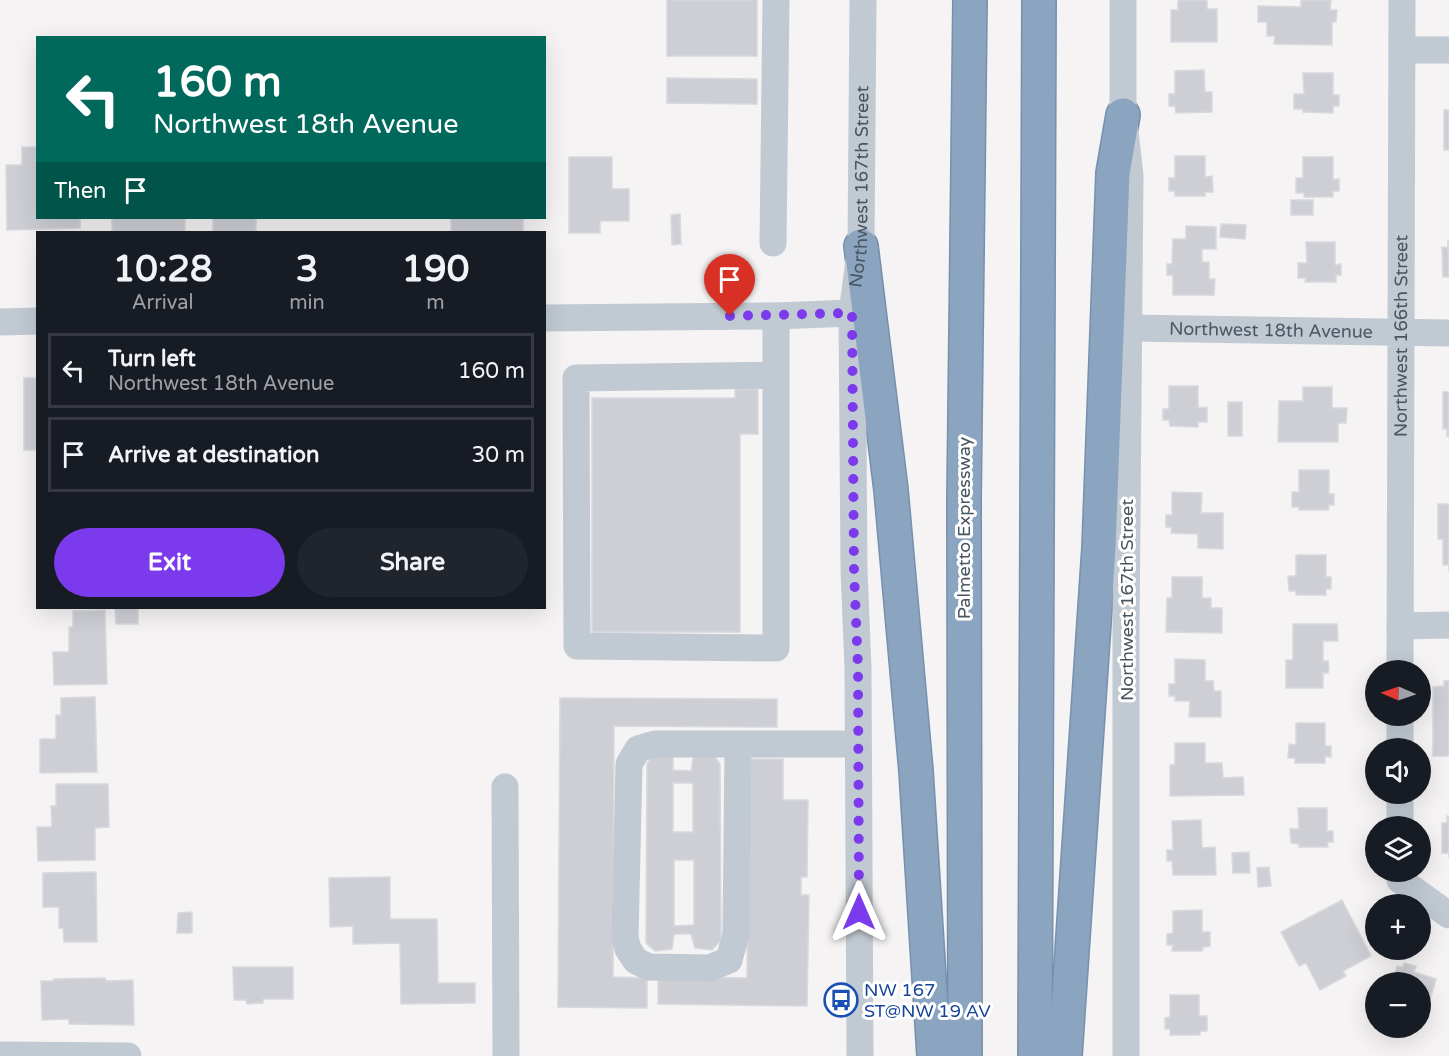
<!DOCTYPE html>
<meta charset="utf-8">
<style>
:root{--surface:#171b24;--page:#20242c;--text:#f1f3f6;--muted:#9ea1a6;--line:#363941;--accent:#7c3aed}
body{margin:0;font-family:"Varela Round",sans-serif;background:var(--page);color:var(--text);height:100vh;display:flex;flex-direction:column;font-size:22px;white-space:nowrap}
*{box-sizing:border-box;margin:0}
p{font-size:20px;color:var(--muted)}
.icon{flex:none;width:33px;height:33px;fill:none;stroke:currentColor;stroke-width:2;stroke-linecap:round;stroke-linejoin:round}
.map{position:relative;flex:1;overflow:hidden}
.drawer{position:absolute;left:36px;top:231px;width:510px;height:378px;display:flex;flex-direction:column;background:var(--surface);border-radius:0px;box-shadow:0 6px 24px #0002}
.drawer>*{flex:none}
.banner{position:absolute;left:36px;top:36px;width:510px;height:183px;border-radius:0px;box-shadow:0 6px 24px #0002;background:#00695c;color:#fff;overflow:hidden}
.needle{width:39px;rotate:272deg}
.tools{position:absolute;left:1365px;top:660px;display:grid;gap:12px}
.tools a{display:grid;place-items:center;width:66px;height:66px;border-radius:50%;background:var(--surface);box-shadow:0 6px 24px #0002;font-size:30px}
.pin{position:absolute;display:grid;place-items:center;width:51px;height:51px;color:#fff;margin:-62px -26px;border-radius:50% 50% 50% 0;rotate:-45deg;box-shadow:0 0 6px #0007}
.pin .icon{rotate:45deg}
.me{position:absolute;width:66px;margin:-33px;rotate:0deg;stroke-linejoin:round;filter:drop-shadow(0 0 4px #0008)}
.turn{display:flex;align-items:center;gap:21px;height:126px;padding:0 18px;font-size:27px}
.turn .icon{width:78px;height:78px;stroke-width:2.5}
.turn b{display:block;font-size:42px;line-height:51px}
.then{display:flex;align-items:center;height:57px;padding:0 18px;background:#0003;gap:12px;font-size:22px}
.eta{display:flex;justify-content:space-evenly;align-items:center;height:102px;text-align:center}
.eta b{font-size:36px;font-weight:700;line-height:42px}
.button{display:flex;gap:12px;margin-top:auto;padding:12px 18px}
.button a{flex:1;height:69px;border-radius:36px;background:var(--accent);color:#fff;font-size:24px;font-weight:700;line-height:69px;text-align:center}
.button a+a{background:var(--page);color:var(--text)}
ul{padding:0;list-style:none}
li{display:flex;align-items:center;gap:18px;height:75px;margin:0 12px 9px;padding:0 6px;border:3px solid var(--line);border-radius:0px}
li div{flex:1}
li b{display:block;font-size:22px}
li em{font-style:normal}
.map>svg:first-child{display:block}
</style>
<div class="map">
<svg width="1449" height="1056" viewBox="0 0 1449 1056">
<rect width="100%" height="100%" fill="#f5f3f3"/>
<!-- building -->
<g fill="#cdcfd5" stroke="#d7d9de" stroke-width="1.5" fill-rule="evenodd">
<rect x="667" y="0" width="90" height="56"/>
<path d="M1178,0H1207V9H1217V42H1171V10H1178Z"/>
<path d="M1301,0H1331L1330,10H1337L1336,22H1332V45L1274,44L1275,36H1267V22H1258V6L1301,7Z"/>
<path d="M1204,70L1205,92H1212V112L1176,113L1175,106H1169V94H1175V71Z"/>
<path d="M1303,73H1333V95H1339V106H1333V113L1303,112V109H1294V94H1304Z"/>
<path d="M667,78L757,79V104L667,103Z"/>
<rect x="1444" y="110" width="5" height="40"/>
<path d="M22,147H38V218H80V228L7,230L6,165H22Z"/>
<path d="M1175,156H1205V177L1212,176L1213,192H1205V196H1175V191H1169V178H1175Z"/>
<path d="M569,157H612V189H629V221H600V233H569Z"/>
<path d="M1303,157H1333V180L1339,179V191H1333V197H1304V193H1296V178H1303Z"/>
<rect x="1291" y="200" width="22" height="15"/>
<path d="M680,214L681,244L672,245L671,215Z"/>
<rect x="112" y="218" width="73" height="14"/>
<rect x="213" y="218" width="43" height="14"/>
<rect x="451" y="218" width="72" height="14"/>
<path d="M1221,224L1246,225L1245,239L1220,237Z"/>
<path d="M1186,226L1216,227V249H1202V262H1209V279H1215L1214,295H1173V275H1167V264H1172L1173,239H1186Z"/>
<path d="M1448,239L1449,277H1443L1442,247L1448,248Z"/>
<path d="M1306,242H1335V265L1341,264V275H1336V282H1305L1306,278H1298V263H1307Z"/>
<rect x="24" y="378" width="14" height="72"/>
<path d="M1169,386H1198V408L1207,407V422H1198V427L1170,426L1169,420H1163V409H1169Z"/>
<path d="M1303,387H1332V408H1347L1346,423H1338V442H1278L1279,401H1303Z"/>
<path d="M735,389H758V434H740V632H592V398H735Z"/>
<path d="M1443,392H1449V437L1447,436V429H1443Z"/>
<rect x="1228" y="402" width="14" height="34"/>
<path d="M1299,470H1329V494H1334V505H1329L1328,510H1299V507H1292V492H1299Z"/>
<path d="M1172,492L1202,493L1201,513H1223V549L1198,548V534L1171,533L1172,527H1166V515H1172Z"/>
<path d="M1438,504H1449V571V565H1443V539H1438Z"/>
<path d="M1296,555H1326V577H1331V589H1326V595H1296V591H1289L1288,576H1296Z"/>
<path d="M1172,577H1202V598H1211V608H1222V633L1166,632L1167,598H1172Z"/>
<path d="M115,608H138V624H116Z"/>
<path d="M105,610L107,684L54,685L53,652H69V627H73V611Z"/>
<path d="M1293,624H1337L1338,641H1323V661H1328L1329,667L1328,673H1323V688H1286V660H1293Z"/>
<path d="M1175,659L1205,660V681H1213L1214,691H1221V717H1189L1190,701H1175V696H1169V684H1175Z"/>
<path d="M1444,681H1449V756H1433V687L1444,686Z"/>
<path d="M95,697L97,772L40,773V739H56V715H61V698Z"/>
<path d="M560,698L777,699V727L614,726L613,977L647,978V1008L558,1007Z"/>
<path d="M1296,723H1325V746H1331V757L1325,756V763H1295V758H1288L1289,744L1296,745Z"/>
<path d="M1175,743H1205V763H1222L1223,778L1243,777L1244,795L1170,796V765H1175Z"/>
<path d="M694,752L713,754L720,764L721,940L712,950L695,948L691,934H674L672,949L655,951L646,943L647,763L655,754L673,755V770L691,771ZM673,783H693V832H673ZM674,860H694V925L674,926Z"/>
<path d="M749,759H783V800H808L807,877H801V895H809L807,1006L658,1004V977L747,978Z"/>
<path d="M56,784H108L109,827L95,828V860L38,861L37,827H52L51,806H56Z"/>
<path d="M1298,808H1327V831H1333V842H1327L1328,847H1299V844L1291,843L1290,829H1299Z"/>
<path d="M1447,816H1449V858V853H1442V823H1447Z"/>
<path d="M1201,820L1202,848L1215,847L1216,875H1173L1172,861H1167V850H1173L1172,821Z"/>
<path d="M1249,852L1250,873H1233L1232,853Z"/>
<path d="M1269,867L1271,886L1258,887L1257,868Z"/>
<path d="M96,872L97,942H64L63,928H59V907H43V873Z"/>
<path d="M390,877V919H437L438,983H475V1003L401,1004L400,943L353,944V926L330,927L329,878Z"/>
<path d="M1342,900L1371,956L1343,971L1346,976L1320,990L1306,963L1299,966L1281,932Z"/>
<path d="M1202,910V932H1210V946L1203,947L1202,951H1172L1173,945H1167V934L1173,933V911Z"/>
<path d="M192,912V933H177L178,913Z"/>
<path d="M1404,963L1416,966L1414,972L1436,979L1428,1006L1420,1004V982H1392L1397,966L1403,967Z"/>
<path d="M233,967H293V999H263V1003L247,1004L246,1000H234Z"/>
<path d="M105,978L106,981L133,980L134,1025L69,1024V1019L42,1020L41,981H53L54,979Z"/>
<path d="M1170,995H1199V1016H1207V1031H1200V1035H1170V1029H1165V1018L1170,1017Z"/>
</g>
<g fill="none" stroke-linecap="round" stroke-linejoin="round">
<defs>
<g id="highway">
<path d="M861,246L891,490L916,771L934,1056"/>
<path d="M965,1056L964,500L970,0"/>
<path d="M1035,1056L1039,0"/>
<path d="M1065,1056L1099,548L1113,173L1123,115"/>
</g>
</defs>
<!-- highway casing -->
<use href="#highway" stroke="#7690ad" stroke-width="36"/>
<!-- minor -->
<g stroke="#c1cad2" stroke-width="27">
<path d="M1123,0V115L1130,175L1126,631V1056"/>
<path d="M1402,50H1449"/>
<path d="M773,243L776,0"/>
<path d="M544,318L776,316L852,313"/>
<path d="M0,322L38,321"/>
<path id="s1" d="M1129,328L1449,333"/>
<path d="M776,375L576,378L577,646L776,648V316"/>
<path d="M1400,626L1449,625"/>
<path id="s2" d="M1400,670L1402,0"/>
<path d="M738,744L736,934L729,960L710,968L649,967L636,961L628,949L625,938L629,764L638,749L655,744H858"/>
<path d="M1400,748V716"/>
<path d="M505,787L506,1056"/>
<path d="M1400,826V794"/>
<path d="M1400,872V880L1449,915"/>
<path d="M0,1055L128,1056"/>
<path id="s3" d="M860,1056L858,668L854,570L852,313L861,246L863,0"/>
</g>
<!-- highway -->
<use href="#highway" stroke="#8ba5c1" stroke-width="33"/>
</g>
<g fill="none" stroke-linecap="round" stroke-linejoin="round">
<!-- route -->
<path stroke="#7c3aed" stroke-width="10" stroke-dasharray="0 18" d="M730,316L852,313L854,570L858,668L859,912"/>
</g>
<!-- icons -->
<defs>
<symbol id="bus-ring" viewBox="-11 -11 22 22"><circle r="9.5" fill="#fff" stroke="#1a4fb4" stroke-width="1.5"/><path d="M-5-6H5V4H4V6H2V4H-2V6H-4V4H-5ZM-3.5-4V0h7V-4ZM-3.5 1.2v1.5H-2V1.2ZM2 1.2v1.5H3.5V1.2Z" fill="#1a4fb4"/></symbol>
</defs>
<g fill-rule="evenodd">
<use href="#bus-ring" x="822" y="981" width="38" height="38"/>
</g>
<g text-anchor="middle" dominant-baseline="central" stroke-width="6" stroke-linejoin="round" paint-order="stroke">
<!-- street labels -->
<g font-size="18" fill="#4a5661" stroke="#fff">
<text stroke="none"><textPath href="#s3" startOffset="870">Northwest 167th Street</textPath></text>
<text stroke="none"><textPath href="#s1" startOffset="142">Northwest 18th Avenue</textPath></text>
<text stroke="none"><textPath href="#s2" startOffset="334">Northwest 166th Street</textPath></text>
<text transform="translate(964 528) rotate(-90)">Palmetto Expressway</text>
<text transform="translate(1127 600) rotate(-90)">Northwest 167th Street</text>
</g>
<!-- transit labels -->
<g font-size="18" fill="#164399" stroke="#fff" text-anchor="start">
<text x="864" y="990">NW 167<tspan x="864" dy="21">ST@NW 19 AV</tspan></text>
</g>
</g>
</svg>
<div class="tools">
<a><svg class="needle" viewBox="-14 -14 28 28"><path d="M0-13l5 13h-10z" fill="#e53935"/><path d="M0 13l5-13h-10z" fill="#9ea1a6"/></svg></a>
<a><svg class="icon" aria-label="sound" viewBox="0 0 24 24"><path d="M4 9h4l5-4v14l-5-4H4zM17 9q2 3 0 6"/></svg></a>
<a><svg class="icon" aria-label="layers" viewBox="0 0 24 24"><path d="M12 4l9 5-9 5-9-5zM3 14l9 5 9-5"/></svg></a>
<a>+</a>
<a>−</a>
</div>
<div class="pin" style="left:730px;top:316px;background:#d93025"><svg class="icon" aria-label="arrive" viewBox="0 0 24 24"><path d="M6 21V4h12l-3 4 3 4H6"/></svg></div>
<svg class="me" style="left:859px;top:912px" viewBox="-20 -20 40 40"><path d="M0-17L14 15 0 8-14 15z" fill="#7c3aed" stroke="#fff" stroke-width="4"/></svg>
<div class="banner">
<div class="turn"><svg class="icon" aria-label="left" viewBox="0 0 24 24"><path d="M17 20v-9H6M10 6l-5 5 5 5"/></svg><div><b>160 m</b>Northwest 18th Avenue</div></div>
<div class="then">Then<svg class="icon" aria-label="arrive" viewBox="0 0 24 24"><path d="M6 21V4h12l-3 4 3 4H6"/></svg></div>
</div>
<section class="drawer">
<div class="eta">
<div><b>10:28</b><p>Arrival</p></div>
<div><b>3</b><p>min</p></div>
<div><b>190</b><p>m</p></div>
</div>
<ul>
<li><svg class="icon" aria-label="left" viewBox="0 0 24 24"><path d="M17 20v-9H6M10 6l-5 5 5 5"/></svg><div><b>Turn left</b><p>Northwest 18th Avenue</p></div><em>160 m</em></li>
<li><svg class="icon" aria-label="arrive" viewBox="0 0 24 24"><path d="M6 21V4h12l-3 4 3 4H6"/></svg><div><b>Arrive at destination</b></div><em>30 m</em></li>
</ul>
<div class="button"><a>Exit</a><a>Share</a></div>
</section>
</div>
